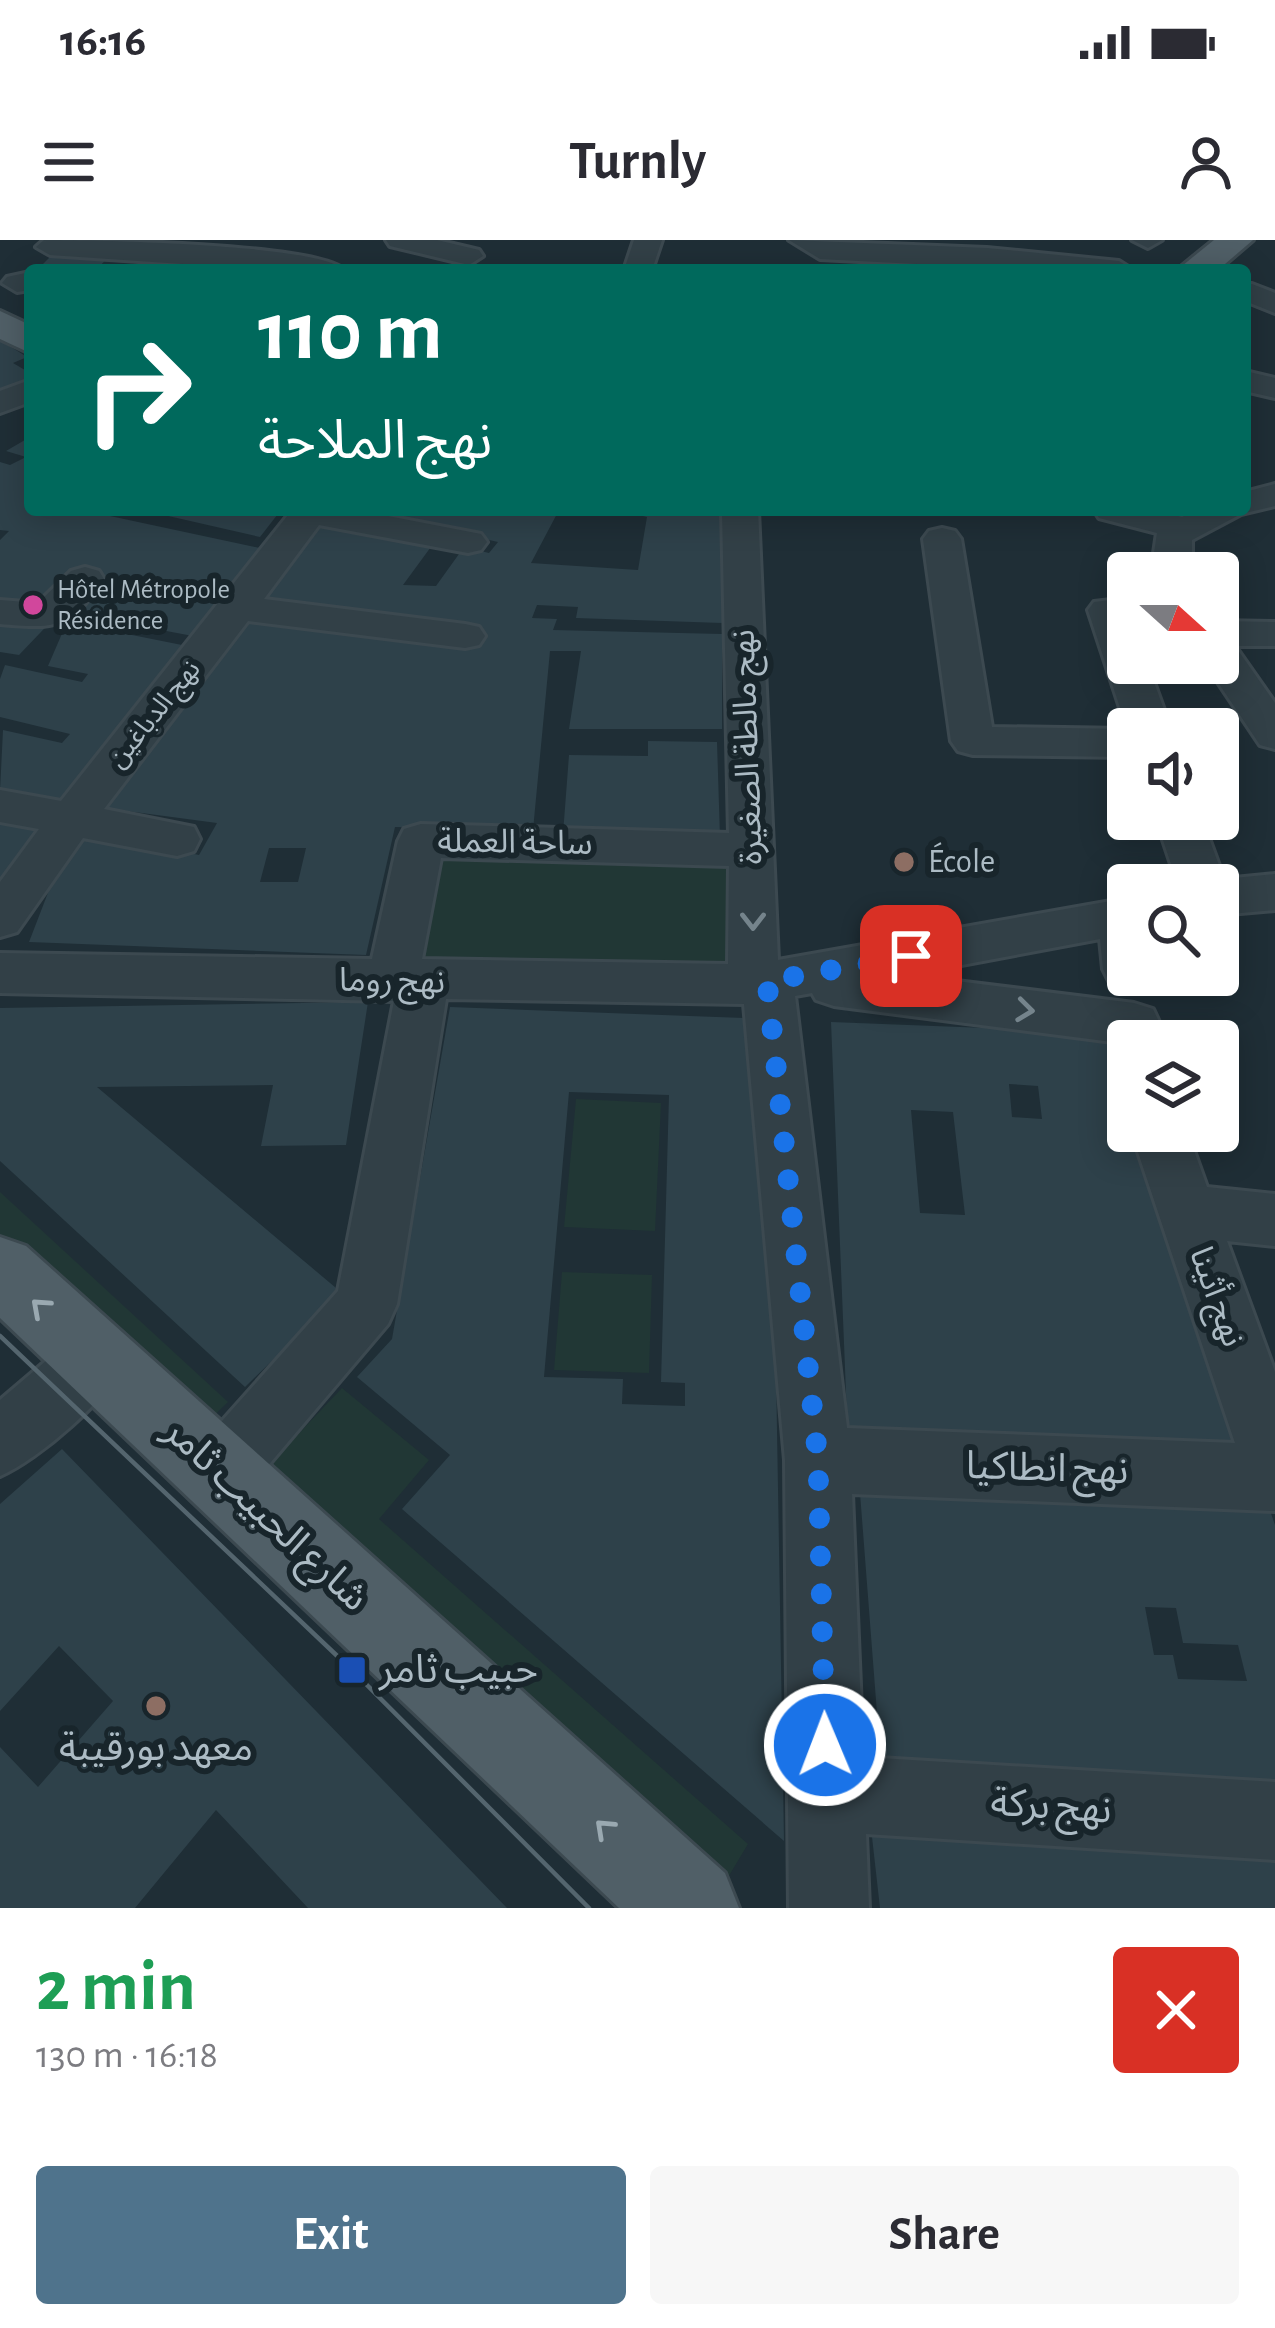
<!DOCTYPE html>
<meta charset="utf-8">
<style>
:root{--surface:#fff;--page:#f7f7f7;--text:#2b2b33;--muted:#7c7c81;--accent:#4f738c}
body{margin:0;font-family:"Alegreya Sans","Noto Sans Arabic",sans-serif;background:var(--page);color:var(--text);height:100vh;display:flex;flex-direction:column;font-size:45px;white-space:nowrap}
*{box-sizing:border-box;margin:0}
p{font-size:39px;color:var(--muted)}
.icon{flex:none;width:66px;height:66px;fill:none;stroke:currentColor;stroke-width:2;stroke-linecap:round;stroke-linejoin:round}
.map{position:relative;height:1668px;overflow:hidden}
.drawer{display:flex;flex-direction:column;background:var(--surface);flex:1}
.drawer>*{flex:none}
.banner{position:absolute;left:24px;top:24px;width:1227px;height:252px;border-radius:12px;box-shadow:0 6px 30px #0003;background:#00695c;color:#fff;overflow:hidden}
.needle{width:78px;rotate:111deg}
.fabs{position:absolute;left:1107px;top:312px;display:grid;gap:24px}
.fabs a{display:grid;place-items:center;width:132px;height:132px;border-radius:12px;background:var(--surface);box-shadow:0 6px 30px #0003;font-size:60px}
.pin{position:absolute;display:grid;place-items:center;width:102px;height:102px;color:#fff;margin:-51px;border-radius:24px;box-shadow:0 6px 18px #0006}
.me{position:absolute;width:132px;margin:-66px;rotate:359deg;stroke-linejoin:round;filter:drop-shadow(0 0 9px #0008)}
.turn{display:flex;align-items:center;gap:42px;height:252px;padding:0 36px;font-size:54px}
.turn .icon{width:156px;height:156px;stroke-width:2.5}
.turn b{display:block;font-size:84px;line-height:102px}
.round{display:grid;place-items:center;flex:none;width:126px;height:126px;border-radius:12px;background:var(--page)}
.overview{display:flex;align-items:center;justify-content:space-between;height:204px;padding:0 36px}
h1{font-size:72px;font-weight:600;line-height:90px;color:#1e9e55}
.cta{display:flex;gap:24px;margin-top:auto;padding:24px 36px}
.cta a{flex:1;height:138px;border-radius:12px;background:var(--accent);color:#fff;font-size:48px;font-weight:600;line-height:138px;text-align:center}
.cta a+a{background:var(--page);color:var(--text)}
.status{display:flex;justify-content:space-between;align-items:center;height:84px;padding:0 60px;background:var(--surface);direction:ltr}
.status svg{height:33px;fill:currentColor}
header{display:flex;justify-content:space-between;align-items:center;height:156px;padding:0 36px;background:var(--surface);font-size:54px;font-weight:600}
.map>svg:first-child{display:block}
</style>
<div class="status"><b>16:16</b><svg viewBox="0 0 49 12"><path d="M0 12V9h3v3zM5 12V6h3v6zM10 12V3h3v9zM15 12V0h3v12zM26 1h20v11H26zM47 4h2v5h-2z"/></svg></div>
<header><svg class="icon" aria-label="menu" viewBox="0 0 24 24"><path d="M4 6h16M4 12h16M4 18h16"/></svg>Turnly<svg class="icon" aria-label="person" viewBox="0 0 24 24"><circle cx="12" cy="8" r="4"/><path d="M4 21q1-7 8-7t8 7"/></svg></header>
<div class="map">
<svg width="1275" height="1668" viewBox="0 0 1275 1668">
<rect width="100%" height="100%" fill="#1f2e36"/>
<!-- green -->
<g fill="#213735">
<path d="M429,607L743,615L745,743L405,734Z"/>
<path d="M576,859L661,863L655,991L564,987Z"/>
<path d="M0,952L228,1162L200,1189L0,1000Z"/>
<path d="M562,1032L652,1035L649,1133L554,1130Z"/>
<path d="M342,1148L429,1220L379,1279L748,1604L712,1664L251,1244Z"/>
</g>
<!-- building -->
<g fill="#2e414a" fill-rule="evenodd">
<path d="M53,14L109,16L100,26L37,30Z"/>
<path d="M0,100L27,117L13,123L30,133V140L0,153Z"/>
<path d="M30,197V270H82L269,310L198,397L61,371L19,415L0,412V300L9,291L0,290V222L10,225L26,217L6,211Z"/>
<path d="M142,270H281L260,297Z"/>
<path d="M357,270H559L531,323L638,330L647,277L618,270H724L722,383L576,378L578,367L537,365L532,378L557,379L553,390L722,394V489H569L581,411H550L533,590L395,587L366,715L29,702L73,588L199,615L217,583L89,566L242,370L482,400L484,390L330,374L254,360L321,275L436,300L403,345L436,346L464,307L489,313L498,302ZM269,608H306L298,642H260Z"/>
<path d="M67,382L187,406L63,562L0,551L3,490L62,503L70,494L0,477V439L5,425L82,442L88,434L48,426Z"/>
<path d="M648,501L717,502L720,597L563,594L569,515L648,516Z"/>
<path d="M0,568L54,577L0,649Z"/>
<path d="M368,762L346,905L261,906L273,845L97,847L342,1053L245,1147L0,921V768Z"/>
<path d="M450,767L770,779L784,1601L402,1269L450,1215L357,1137L392,1099ZM569,852L669,855L661,1142L685,1143V1166L622,1164L623,1139L544,1137Z"/>
<path d="M831,782L1112,793L1128,842V891H1144L1253,1220L848,1202ZM1009,844L1038,846L1042,879L1012,877ZM911,870L953,872L965,975L920,973Z"/>
<path d="M62,1209L507,1668H308L216,1570L135,1668H0V1507L38,1547L113,1461L59,1406L0,1471V1264Z"/>
<path d="M859,1240L1265,1256L1275,1285V1560L882,1538ZM1145,1367L1176,1368L1183,1403L1238,1405L1247,1441L1178,1439L1173,1415H1154Z"/>
<path d="M871,1588L1275,1605V1668H880Z"/>
</g>
<g fill="none" stroke-linecap="round" stroke-linejoin="round">
<defs>
<g id="minor">
<path d="M44,0C91,0 320,4 344,30H269L50,15L36,7Z"/>
<path d="M386,0H437L479,10L483,16L469,25L390,6Z"/>
<path d="M634,0H662L652,30H624Z"/>
<path d="M789,0L987,8L1119,21L1133,30H1031L820,19Z"/>
<path d="M1132,0H1162L1148,8Z"/>
<path d="M30,32V50L17,52L2,43L7,37Z"/>
<path d="M1252,44L1275,53V73L1245,61V46Z"/>
<path d="M1245,131L1275,138V158L1245,151Z"/>
<path d="M30,140V162L0,173V151Z"/>
<path d="M1275,244V266L1241,274L1192,300V313L1201,333H1163L1154,313L1157,293L1099,278L1094,270H1154L1182,277L1196,270H1245V252Z"/>
<path d="M292,270H357L481,294L487,302L481,310L468,313L319,285L264,359L465,384L479,387L485,396L479,405L465,408L248,381L104,569L194,587L200,599L194,611L177,616L83,598L17,692L0,697V642L39,589L0,582V550L61,561Z"/>
<path d="M722,270H758L778,720L1128,658V735H1150L1146,743L1128,749L1110,743L1103,729L1100,699L908,735L1134,763L1153,769L1160,784L1153,799L1128,804L834,766L816,760L812,753L795,756L847,1188L1235,1203L1131,891H1187L1207,947L1275,954V1006L1227,1001L1275,1132V1271L852,1254L863,1517L1275,1542V1620L866,1594L869,1668H789L785,1220L744,764L446,759L397,1064L388,1084L243,1255L220,1265L197,1255L187,1232L197,1209L338,1051L394,761L0,753V713L372,719L398,601L404,589L421,584L729,593ZM441,618L729,626L728,724L422,719Z"/>
<path d="M942,288L955,291L961,299L992,487L1127,489L1088,370L1094,362L1128,358V423H1147L1171,489H1128V517L973,515L958,511L951,501L923,299L929,291Z"/>
<path d="M85,327L99,331L104,339C69,389 57,389 0,384V360L38,363L71,331Z"/>
<path d="M1218,381L1275,382V406H1235L1275,463V509L1260,505L1205,423H1218Z"/>
<path d="M1156,579H1202L1224,639L1275,634V670L1218,675V645H1178Z"/>
<path d="M96,1088L118,1097L127,1118C111,1157 39,1219 0,1236V1160L74,1097Z"/>
</g>
<g id="major">
<path d="M1214,0H1253L1218,30H1177Z"/>
<path d="M0,71L30,85V113L0,99Z"/>
<path d="M0,997L26,1006L725,1633L739,1668H619L0,1078Z"/>
</g>
</defs>
<!-- minor casing -->
<use href="#minor" stroke="#3c4950" stroke-width="6"/>
<!-- major casing -->
<use href="#major" stroke="#3c4950" stroke-width="6"/>
<!-- minor -->
<use href="#minor" fill="#324047" fill-rule="evenodd"/>
<!-- major -->
<use href="#major" fill="#505f67" fill-rule="evenodd"/>
<!-- tram -->
<path stroke="#54656e" stroke-width="4.5" d="M0,1096L352,1430L589,1668"/>
</g>
<!-- one-way arrows -->
<defs><path id="oneway-chevron" d="M-2-3.5L2.5 0L-2 3.5" fill="none" stroke-width="1.6" stroke-linecap="round" stroke-linejoin="round" transform="scale(3)"/></defs>
<g stroke="#75848c">
<use href="#oneway-chevron" transform="translate(753 681) rotate(90)"/>
<use href="#oneway-chevron" transform="translate(1025 770) rotate(7)"/>
</g>
<g stroke="#9aa9b1">
<use href="#oneway-chevron" transform="translate(40 1067) rotate(-138)"/>
<use href="#oneway-chevron" transform="translate(604 1588) rotate(-137)"/>
</g>
<g fill="none" stroke-linecap="round" stroke-linejoin="round">
<!-- route -->
<path stroke="#1a73e8" stroke-width="21" stroke-dasharray="0 37.8" d="M825,1505L818,1220L767,741L911,716"/>
</g>
<!-- markers -->
<circle fill="#d1479c" stroke="#18252b" stroke-width="4.5" cx="33" cy="365" r="12"/>
<g fill="#8d6e63" stroke="#18252b" stroke-width="4.5">
<circle cx="904" cy="622" r="12"/>
<circle cx="156" cy="1466" r="12"/>
</g>
<rect fill="#1a4fb4" stroke="#18252b" stroke-width="4.5" x="337" y="1415" width="30" height="30" rx="6"/>
<g text-anchor="middle" dominant-baseline="central" stroke-width="12" stroke-linejoin="round" paint-order="stroke">
<!-- far-poi labels -->
<g font-size="27" fill="#acbbc4" stroke="#18252b" text-anchor="start">
<text x="57" y="349">Hôtel Métropole<tspan x="57" dy="31">Résidence</tspan></text>
</g>
<!-- far-street labels -->
<g font-size="27" fill="#acbbc4" stroke="#18252b">
<text transform="translate(154 474) rotate(-51)">نهج الدباغين</text>
</g>
<!-- street labels -->
<g font-size="33" fill="#acbbc4" stroke="#18252b">
<text transform="translate(748 507) rotate(-92)">نهج مالطة الصغيرة</text>
<text transform="translate(515 603) rotate(1)">ساحة العملة</text>
<text transform="translate(392 742) rotate(1)">نهج روما</text>
<text transform="translate(1216 1057) rotate(70)">نهج أثينا</text>
</g>
<!-- poi labels -->
<g font-size="33" fill="#acbbc4" stroke="#18252b" text-anchor="start">
<text x="928" y="622">École</text>
</g>
<!-- near-street labels -->
<g font-size="39" fill="#acbbc4" stroke="#18252b">
<text transform="translate(1047 1229) rotate(2)">نهج انطاكيا</text>
<text transform="translate(266 1275) rotate(43)">شارع الحبيب ثامر</text>
<text transform="translate(1051 1567) rotate(4)">نهج بركة</text>
</g>
<!-- near-poi labels -->
<g font-size="39" fill="#acbbc4" stroke="#18252b" text-anchor="start">
<text x="379" y="1430">حبيب ثامر</text>
<text x="156" y="1508" text-anchor="middle">معهد بورقيبة</text>
</g>
</g>
</svg>
<div class="fabs">
<a><svg class="needle" viewBox="-14 -14 28 28"><path d="M0-13l5 13h-10z" fill="#e53935"/><path d="M0 13l5-13h-10z" fill="#7c7c81"/></svg></a>
<a><svg class="icon" aria-label="sound" viewBox="0 0 24 24"><path d="M4 9h4l5-4v14l-5-4H4zM17 9q2 3 0 6"/></svg></a>
<a><svg class="icon" aria-label="search" viewBox="0 0 24 24"><circle cx="10" cy="10" r="6"/><path d="M15 15l6 6"/></svg></a>
<a><svg class="icon" aria-label="layers" viewBox="0 0 24 24"><path d="M12 4l9 5-9 5-9-5zM3 14l9 5 9-5"/></svg></a>
</div>
<div class="pin" style="left:911px;top:716px;background:#d93025"><svg class="icon" aria-label="arrive" viewBox="0 0 24 24"><path d="M6 21V4h12l-3 4 3 4H6"/></svg></div>
<svg class="me" style="left:825px;top:1505px" viewBox="-20 -20 40 40"><circle r="17" fill="#1a73e8" stroke="#fff" stroke-width="3"/><path d="M0-11L8 9 0 5-8 9z" fill="#fff"/></svg>
<div class="banner">
<div class="turn"><svg class="icon" aria-label="right" viewBox="0 0 24 24"><path d="M7 20v-9h11M14 6l5 5-5 5"/></svg><div><b>110 m</b>نهج الملاحة</div></div>
</div>
</div>
<section class="drawer">
<div class="overview"><div><h1>2 min</h1><p>130 m · 16:18</p></div><a class="round" style="background:#d93025;color:#fff"><svg class="icon" aria-label="close" viewBox="0 0 24 24"><path d="M6 6l12 12M18 6L6 18"/></svg></a></div>
<div class="cta"><a>Exit</a><a>Share</a></div>
</section>
